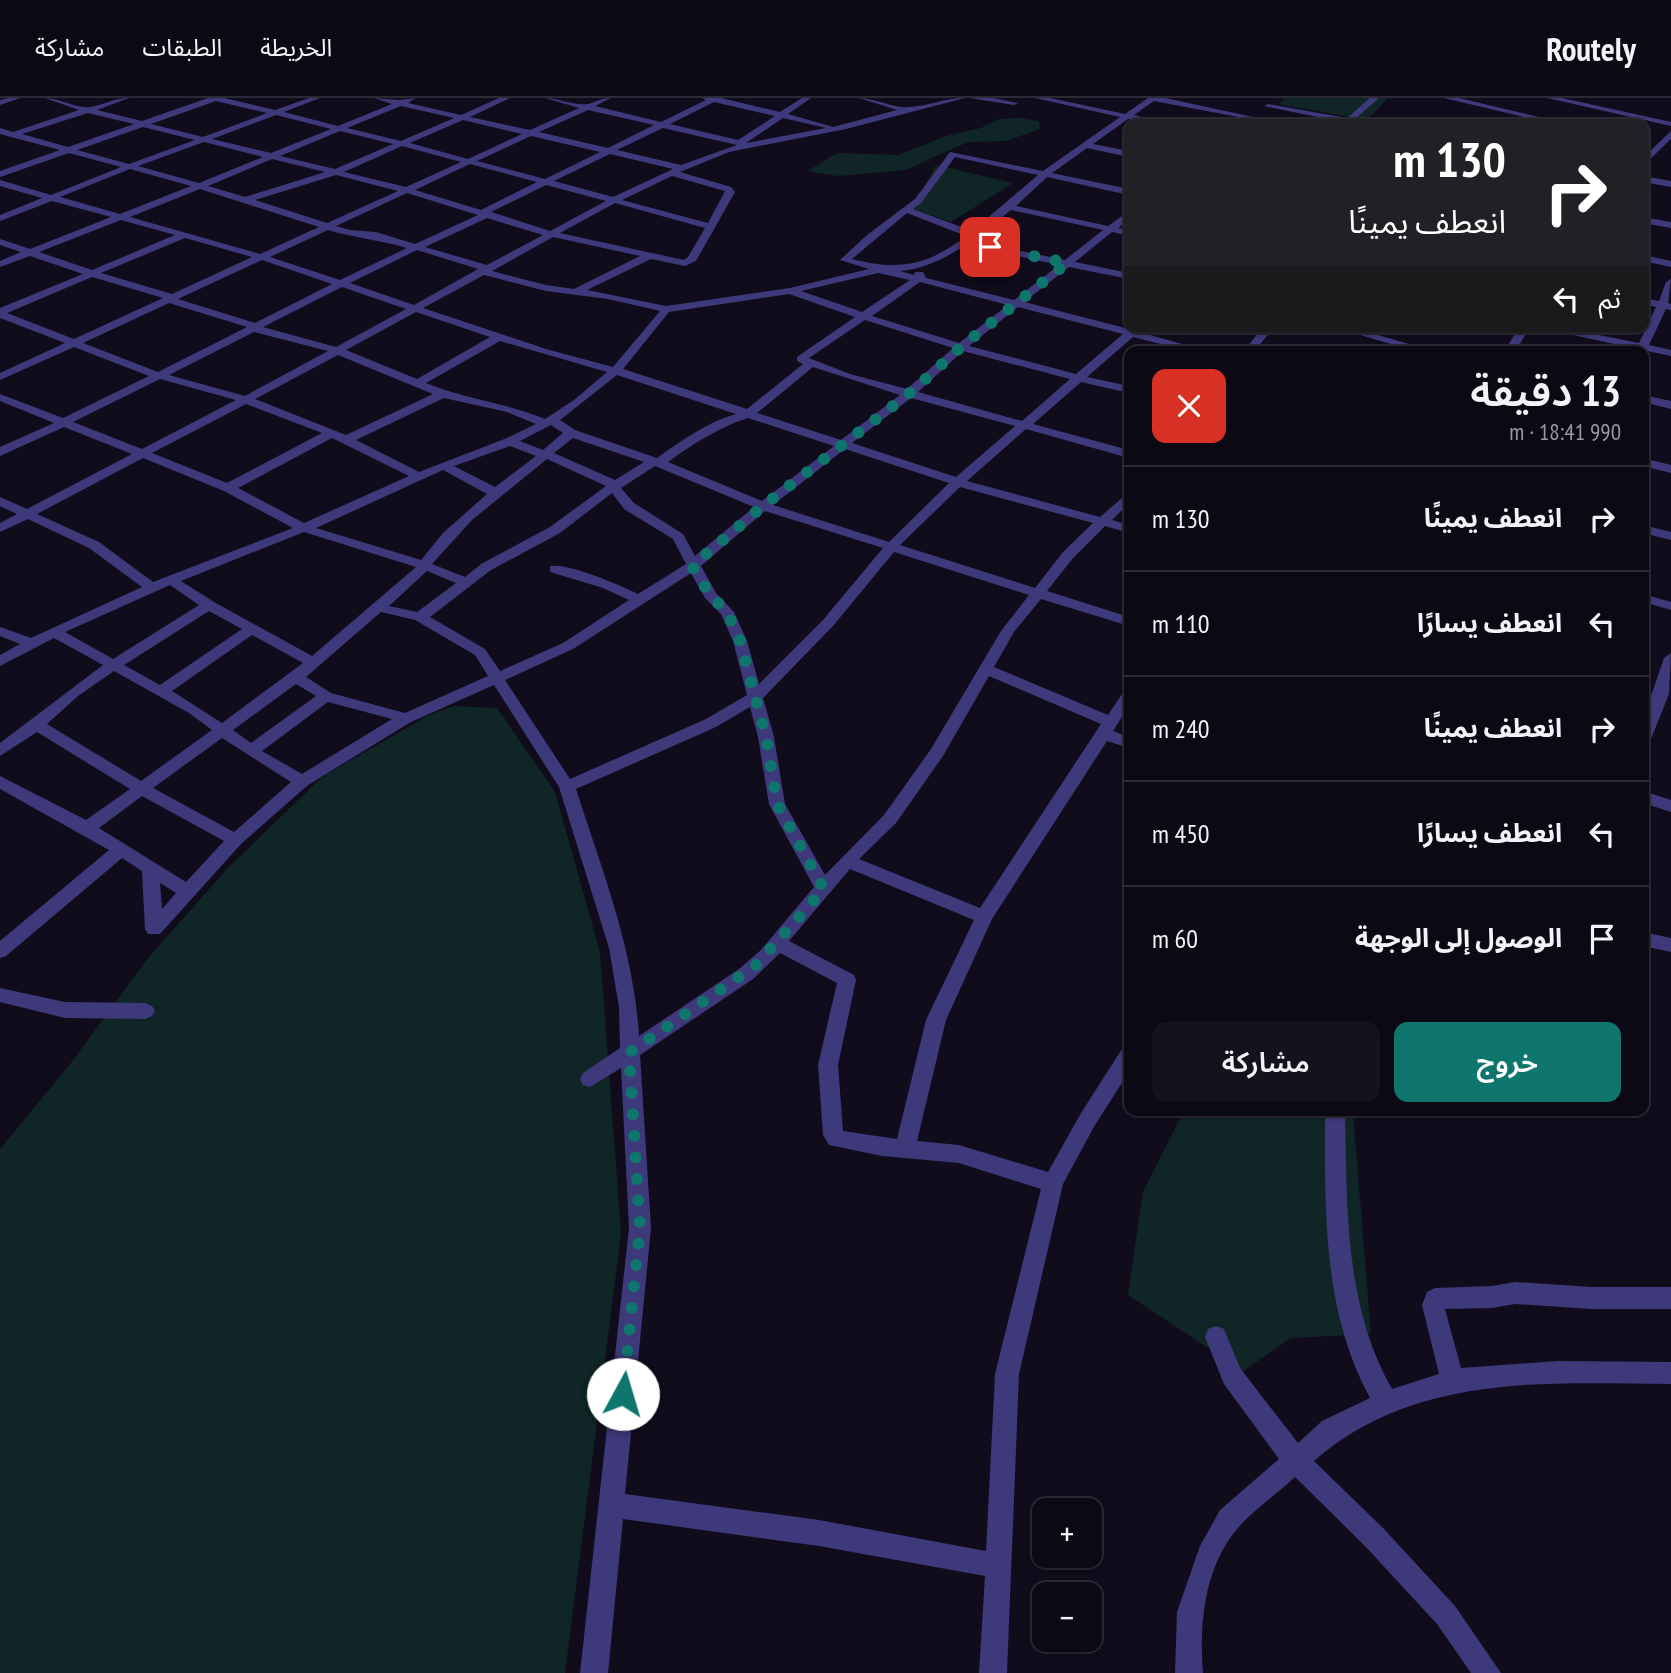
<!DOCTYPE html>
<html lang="ar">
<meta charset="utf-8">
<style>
:root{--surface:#0c0915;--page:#15121e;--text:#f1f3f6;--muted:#9a9aa0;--line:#2c2a34;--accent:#0f766e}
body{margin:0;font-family:"PT Sans Narrow","Noto Sans Arabic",sans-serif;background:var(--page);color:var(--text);direction:rtl;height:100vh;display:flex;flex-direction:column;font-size:26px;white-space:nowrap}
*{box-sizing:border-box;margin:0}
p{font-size:23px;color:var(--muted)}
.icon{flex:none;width:38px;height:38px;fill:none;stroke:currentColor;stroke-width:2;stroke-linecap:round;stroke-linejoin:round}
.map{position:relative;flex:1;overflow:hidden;direction:ltr}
.sheet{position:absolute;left:1124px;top:248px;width:525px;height:770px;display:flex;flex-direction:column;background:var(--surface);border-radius:14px;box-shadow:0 2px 5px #0004,0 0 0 2px var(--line);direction:rtl}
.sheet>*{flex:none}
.hud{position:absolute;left:1124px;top:21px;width:525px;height:214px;border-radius:14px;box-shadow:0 2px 5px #0004,0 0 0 2px var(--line);direction:rtl;background:#202124;color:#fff;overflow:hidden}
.controls{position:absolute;left:1032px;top:1400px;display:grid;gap:14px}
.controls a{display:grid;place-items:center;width:70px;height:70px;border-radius:14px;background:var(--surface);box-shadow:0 2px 5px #0004,0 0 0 2px var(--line);font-size:35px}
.pin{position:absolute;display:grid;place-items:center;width:60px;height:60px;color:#fff;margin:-30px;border-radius:14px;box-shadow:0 4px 10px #0006}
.me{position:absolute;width:77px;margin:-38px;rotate:6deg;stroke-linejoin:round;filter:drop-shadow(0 0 5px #0008)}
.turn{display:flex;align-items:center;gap:24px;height:147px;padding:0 28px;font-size:32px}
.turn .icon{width:91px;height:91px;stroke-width:2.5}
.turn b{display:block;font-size:49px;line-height:60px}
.then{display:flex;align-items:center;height:66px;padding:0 28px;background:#0003;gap:14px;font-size:26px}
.round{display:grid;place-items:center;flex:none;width:74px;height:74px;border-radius:14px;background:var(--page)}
.headline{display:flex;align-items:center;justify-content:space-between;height:119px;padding:0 28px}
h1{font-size:42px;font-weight:600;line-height:52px}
.primary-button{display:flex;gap:14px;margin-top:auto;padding:14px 28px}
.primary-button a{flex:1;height:80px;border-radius:14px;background:var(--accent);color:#fff;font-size:28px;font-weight:600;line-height:80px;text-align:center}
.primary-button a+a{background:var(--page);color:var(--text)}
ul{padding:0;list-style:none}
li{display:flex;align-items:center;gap:21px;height:105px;padding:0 28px;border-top:2px solid var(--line)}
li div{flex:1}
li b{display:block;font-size:26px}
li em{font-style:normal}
header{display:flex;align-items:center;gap:42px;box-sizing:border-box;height:98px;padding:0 35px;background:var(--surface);border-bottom:2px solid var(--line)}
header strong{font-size:33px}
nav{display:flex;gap:38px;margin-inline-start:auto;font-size:24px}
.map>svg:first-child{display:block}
</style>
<header>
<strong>Routely</strong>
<nav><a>الخريطة</a><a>الطبقات</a><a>مشاركة</a></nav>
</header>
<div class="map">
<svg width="1671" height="1575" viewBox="0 0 1671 1575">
<rect width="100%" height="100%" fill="#100c1c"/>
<!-- green -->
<g fill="#102626">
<path d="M1285,0H1388L1367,22L1278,6Z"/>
<path d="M1019,20L1039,23L1040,31L1006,43L968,44L905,72L838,78L808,73L837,55L899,57L946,38L981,30L999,21Z"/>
<path d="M936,67L1013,85L951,124L913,111Z"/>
<path d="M454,608L497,610L555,694L600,854L621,1136L565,1575H0V1051L71,965L148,860L227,771L322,679L429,617Z"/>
<path d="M1184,1013H1339L1353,1016L1371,1236L1291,1240L1243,1273L1128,1197L1143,1094Z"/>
</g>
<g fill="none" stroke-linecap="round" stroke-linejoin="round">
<!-- minor -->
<g fill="#3e397a" fill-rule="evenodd">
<path d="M8,0H20L0,7V2Z"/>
<path d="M45,0C60,0 76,11 90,9C104,7 114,0 129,0L97,12L142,23L208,0H224L275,12L309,0H320L284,14L338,28L392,6L374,0L399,2L416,0L408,5L461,17L499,0H510L470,19L530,32L579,10L545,0C558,0 575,8 588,6C596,4 601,0 611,0L595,8L661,24L706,2L702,0H721L780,14L802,0H811L788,16L833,29L897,12L859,0C876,0 894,11 909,9C928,8 945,0 965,0L846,31L729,54L680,74L731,89L735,94L696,163L685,168L651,161L587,192L666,208L790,190L869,171L840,162L867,137L915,101L950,54L1043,73L1120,19L1035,0H1050L1125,16L1148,0H1165L1253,19L1249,21L1154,3L1134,17L1167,26L1128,21L1093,46L1129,53V59L1087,50L1052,75L1129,91V97L1047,79L1016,108L1108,128L1129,113V121L1118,130L1129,132V138L1112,134L1075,164L1129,175V181L1069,169L1024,204L1129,231L1143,229L1139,234L1211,254H1192L1133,239L1087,279L1129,288V295L1081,284L1033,326L1129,352V360L1026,331L967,383L1100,419L1129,394V405L1112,422L1129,427V435L1105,428L1073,460L1047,493L1129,519V528L1041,501L1014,534L994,569L1108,617L1124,593L1129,591V608L1113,633L1129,639V650L1107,643L992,821L946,922L917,1043L959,1047L1048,1074L1081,1015L1122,951L1129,949V974L1095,1027L1063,1086L1019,1276L1007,1575H979L985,1478L819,1448L623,1421L608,1575H580L629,1130L621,970L590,989L583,987L580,981L583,975L620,950L619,909L609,850L559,689L494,587L411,624L308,687L241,746L160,836H148L145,831L142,773L122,760L6,858L0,860V843L109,752L0,691V678L86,722L130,691L37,634L0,658V645L103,567L54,540L0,568V557L20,546L0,538V529L31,540L142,489L89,450L28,421L0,434V425L17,416L0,408V399L27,411L132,356L64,329L0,358V349L54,325L0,303V296L63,320L149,278L74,249L0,282V275L65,245L0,220V210L83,176L30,158L0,169V163L21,154L0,147V141L30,151L111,119L52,103L0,123V117L42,100L0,88V82L51,97L121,69L69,55L0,79V73L60,52L0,36V30L13,34L79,12ZM216,3L267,15L203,39L151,26ZM714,4L775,18L738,42L670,26ZM401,8L454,20L401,43L347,30ZM588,12L654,27L608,50L539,34ZM88,15L134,26L68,49L22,36ZM276,17L331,31L271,55L212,41ZM783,20L826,30L746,45ZM463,22L522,36L468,61L410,45ZM143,29L195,42L129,66L77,52ZM663,30L737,47L681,67L617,52ZM340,33L393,46L335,71L280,58ZM531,38L600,54L545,81L477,63ZM204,44L263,59L199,85L138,68ZM402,48L461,64L406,89L344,74ZM610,56L673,71L613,99L554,83ZM955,59L1038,77L972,133L913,111L921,105ZM272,61L325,74L245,99L208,88ZM470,66L537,84L481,112L415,92ZM130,71L191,88L120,116L60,99ZM336,77L398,93L327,125L255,102ZM672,78L725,93L708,125L622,102ZM546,87L606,103L550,133L491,114ZM200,91L319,129L260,156L130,119ZM407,95L478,117L415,146L376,134L350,132L336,128ZM615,105L705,130L688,159L684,162L560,135ZM1011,112L1103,132L1065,162L972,143ZM907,115L966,138C927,168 899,173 852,161ZM487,120L543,137L487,167L425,149ZM121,122L175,137L92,172L39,154ZM328,132C354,140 381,142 407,150L340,182L270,159ZM553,139L640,158L574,191L546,187L492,173ZM185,140L252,159L172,196L101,175ZM966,147L1059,167L1014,202L926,180L923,174H915L914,177L900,173C925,171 945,160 966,147ZM417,152L478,171L414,207L350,185ZM262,162L332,186L255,225L178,201ZM878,175L910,182L862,214L801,193ZM484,177L546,193L608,201L660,213L613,269L546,251L423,210ZM92,179L163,200L74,241L7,215ZM920,184L1008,207L959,245L872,218ZM342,189L406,211L336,249L263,229ZM789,196L855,219L797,259V263L803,266L747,311L623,271L669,214ZM169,205L247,229L158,274L83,245ZM1018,209L1123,236L1076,276L969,248ZM416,214L490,239L417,281L346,252ZM865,222L953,250L907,291L850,276L809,260ZM254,234L328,253L245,298L169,277ZM500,243L607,274L574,302L545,321C506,305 465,301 426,285ZM963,253L1070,281L1022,323L918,294ZM338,257L433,296L346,337L255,301ZM813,269L900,297L841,342L757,315ZM617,277L736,316C707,324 681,343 657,360L575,332L560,322ZM160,281L236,302L142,351L73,324ZM444,300L507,314L536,326L507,340L419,374L356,342ZM911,300L1015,328L956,379L852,345ZM246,306L322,335L227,385L152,355ZM748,320L834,348L762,403L668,364C693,346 719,329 748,320ZM551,327L563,335L543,352L520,343ZM332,340L409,378L304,425L238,390ZM573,340L644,364L615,382L554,355ZM510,348L536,358L495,389L454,368ZM845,351L949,385L889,444L773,407ZM143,360L224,393L293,430L153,484L99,444L37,416ZM547,361L606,388L550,429L481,466L465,479L432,466L472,422ZM655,368L754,409L695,458L683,436L634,405L621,390ZM443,372L487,396L443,435L421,462L316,430ZM960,389L1093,425L1063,454L1035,490L900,447ZM612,395L624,411L673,441L686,466L638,496C620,487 569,465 550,468V474L603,490L629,502L563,545L500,573L485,551L430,519L491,472L560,435ZM765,413L883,450L823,522L759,586L747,543L734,514L716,495L701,468ZM304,434L416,469L312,558L214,504L181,483ZM894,454L1029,497L1001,533L931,651L884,717L825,777L785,706L774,639L763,600L833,528ZM427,473L456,485L417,514L389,508ZM691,475L705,500L721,516L733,543L747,597L706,621L570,681L505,582L573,551ZM170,487L199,507L113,561L65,534ZM209,513L242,531L160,587L124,567ZM381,514L415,522L475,557L488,578L405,615L331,595L306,579ZM252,537L303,565L222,625L172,593ZM114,573L189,615L212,632L141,683L47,626L78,598ZM989,578L1101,626L980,810L859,761L896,725L943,658ZM296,586L316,598L251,645L233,632ZM328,604L392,621L302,676L262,653ZM750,609L758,639L769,706L814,789L761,852L739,871L639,938C634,852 602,772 576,691L716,629ZM222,640L291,684L234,734L153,690ZM142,698L224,743L186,784L99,730ZM850,771L974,822L926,922L897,1041L843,1033L838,967L856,882L854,877L789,843ZM160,785L176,795L162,811ZM780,855L837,885L818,967L823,1037L829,1047L882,1058L959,1065L1041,1091L995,1276L986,1453L819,1422L625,1396L651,1130L640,957L753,881Z"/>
<path d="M970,0H993L1018,5L1014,7Z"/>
<path d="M1370,0H1379L1355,21L1372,26H1340L1342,24L1264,8L1268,6L1347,20Z"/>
<path d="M1444,0H1459L1568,26H1554Z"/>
<path d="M1547,0H1562L1671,24V28Z"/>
<path d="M1671,33V41L1643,68V60Z"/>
<path d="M1643,78L1671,83V89L1643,84Z"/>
<path d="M1643,119L1671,124V130L1643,125Z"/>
<path d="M1643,157L1671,163V169L1643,163Z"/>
<path d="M1671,181L1668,205L1671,206V212L1666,211L1649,247L1671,252V258L1647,253L1643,257V254H1636L1637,251L1537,229H1559L1639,245L1656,209L1643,206V200L1659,203L1666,184Z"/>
<path d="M1263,229H1274L1254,254H1243Z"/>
<path d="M1333,229H1351L1436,254H1418Z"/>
<path d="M1519,229H1530L1515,254H1504Z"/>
<path d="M1643,297L1671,303V311L1643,304Z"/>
<path d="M1643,360L1671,367V375L1643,368Z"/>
<path d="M1643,427L1671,434V442L1643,435Z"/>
<path d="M1643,496L1671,504V512L1643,504Z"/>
<path d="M1671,555L1669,596L1651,641L1643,646V621L1664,560Z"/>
<path d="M1643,693L1671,702V714L1643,705Z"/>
<path d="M1643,834L1671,840V854L1643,848Z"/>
<path d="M0,890L65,904L145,905L152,908L155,913L152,918L145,921L65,920L0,904Z"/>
<path d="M1325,1013H1345C1347,1108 1344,1207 1392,1291L1439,1276L1422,1207L1427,1194L1435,1190L1492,1188L1515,1184L1592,1189H1671V1211H1592L1515,1206L1492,1210L1445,1211L1461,1270L1558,1263L1671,1264V1286C1546,1285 1414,1275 1314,1363L1383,1430L1455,1508L1501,1575H1471L1437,1526L1365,1448L1295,1379C1277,1396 1254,1411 1238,1430C1204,1469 1199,1527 1203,1575H1175L1177,1514L1200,1448L1220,1412L1279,1361L1224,1286L1205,1239L1208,1231L1216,1228L1224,1231L1240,1270L1298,1345L1322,1323L1370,1300C1322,1212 1325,1111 1325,1013Z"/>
</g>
</g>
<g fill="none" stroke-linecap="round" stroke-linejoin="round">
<!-- route -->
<path stroke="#0f766e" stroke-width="12" stroke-dasharray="0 21.6" d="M623,1296L640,1130L629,955L756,867L824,791L777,706L766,639L740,543L727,514L710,497L692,468L763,408L911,294L962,248L1067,165L990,149"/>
</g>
</svg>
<div class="controls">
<a>+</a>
<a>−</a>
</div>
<div class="pin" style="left:990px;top:149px;background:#d93025"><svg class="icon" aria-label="arrive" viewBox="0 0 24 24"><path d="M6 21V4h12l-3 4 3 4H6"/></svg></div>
<svg class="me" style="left:623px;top:1296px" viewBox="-20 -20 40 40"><circle r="19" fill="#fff"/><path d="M0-13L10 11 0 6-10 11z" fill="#0f766e"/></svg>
<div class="hud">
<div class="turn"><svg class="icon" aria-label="right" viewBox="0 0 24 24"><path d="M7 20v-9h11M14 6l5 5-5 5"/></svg><div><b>130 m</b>انعطف يمينًا</div></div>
<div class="then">ثم<svg class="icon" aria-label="left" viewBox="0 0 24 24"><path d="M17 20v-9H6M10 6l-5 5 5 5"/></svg></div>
</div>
<section class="sheet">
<div class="headline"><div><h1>13 دقيقة</h1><p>990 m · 18:41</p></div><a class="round" style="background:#d93025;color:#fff"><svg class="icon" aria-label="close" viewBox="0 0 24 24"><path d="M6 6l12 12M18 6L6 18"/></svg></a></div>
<ul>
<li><svg class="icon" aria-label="right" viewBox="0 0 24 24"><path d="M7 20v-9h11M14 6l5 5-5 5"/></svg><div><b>انعطف يمينًا</b></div><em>130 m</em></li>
<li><svg class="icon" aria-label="left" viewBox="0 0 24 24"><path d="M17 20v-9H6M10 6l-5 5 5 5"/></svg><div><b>انعطف يسارًا</b></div><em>110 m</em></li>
<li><svg class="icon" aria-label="right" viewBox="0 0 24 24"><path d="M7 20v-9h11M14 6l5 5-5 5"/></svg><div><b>انعطف يمينًا</b></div><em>240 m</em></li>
<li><svg class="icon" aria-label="left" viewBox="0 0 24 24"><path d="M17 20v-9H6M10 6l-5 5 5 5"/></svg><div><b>انعطف يسارًا</b></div><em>450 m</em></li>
<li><svg class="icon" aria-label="arrive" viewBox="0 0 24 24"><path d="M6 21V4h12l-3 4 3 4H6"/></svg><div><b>الوصول إلى الوجهة</b></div><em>60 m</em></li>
</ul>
<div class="primary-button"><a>خروج</a><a>مشاركة</a></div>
</section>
</div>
